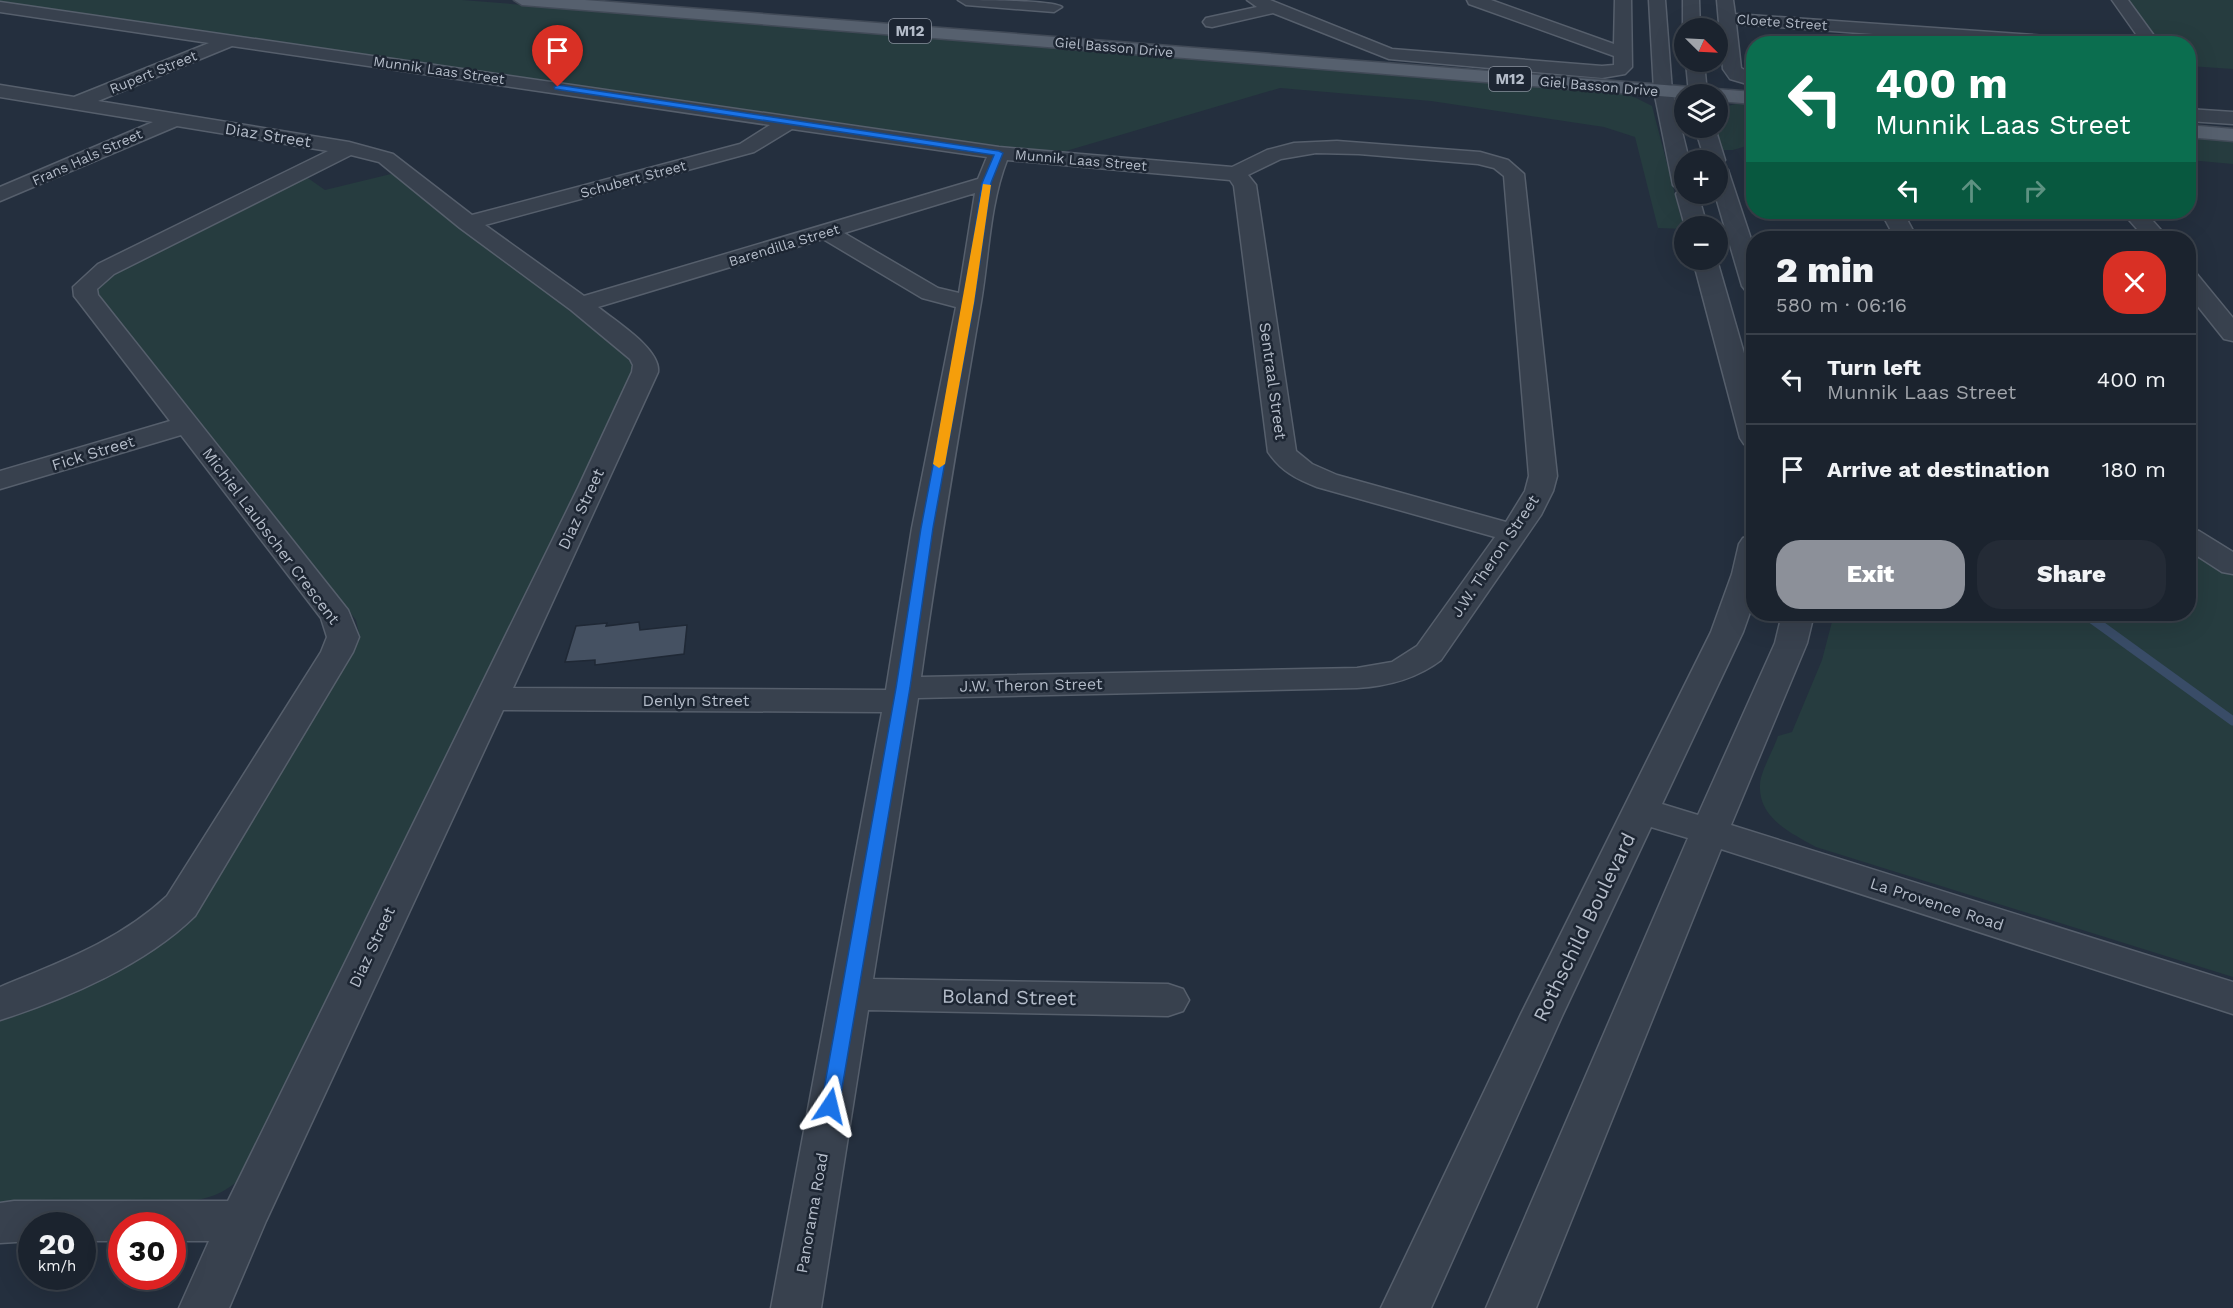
<!DOCTYPE html>
<meta charset="utf-8">
<style>
:root{--surface:#1b232e;--page:#242b36;--text:#f1f3f6;--muted:#a0a4aa;--line:#39404a;--accent:#8c9099}
body{margin:0;font-family:"Work Sans",sans-serif;background:var(--page);color:var(--text);height:100vh;display:flex;flex-direction:column;font-size:22px;white-space:nowrap}
*{box-sizing:border-box;margin:0}
p{font-size:20px;color:var(--muted)}
.icon{flex:none;width:33px;height:33px;fill:none;stroke:currentColor;stroke-width:2;stroke-linecap:round;stroke-linejoin:round}
.map{position:relative;flex:1;overflow:hidden}
.drawer{position:absolute;left:1746px;top:231px;width:450px;height:390px;display:flex;flex-direction:column;background:var(--surface);border-radius:24px;box-shadow:0 6px 24px #0002,0 0 0 2px var(--line)}
.drawer>*{flex:none}
.top-card{position:absolute;left:1746px;top:36px;width:450px;height:183px;border-radius:24px;box-shadow:0 6px 24px #0002,0 0 0 2px var(--line);background:#0b6e4f;color:#fff;overflow:hidden}
.needle{width:39px;rotate:114deg}
.fabs{position:absolute;left:1674px;top:18px;display:grid;gap:12px}
.fabs a{display:grid;place-items:center;width:54px;height:54px;border-radius:50%;background:var(--surface);box-shadow:0 6px 24px #0002,0 0 0 2px var(--line);font-size:30px}
.speed{position:absolute;left:18px;top:1212px;display:flex;gap:12px;font-size:30px;font-weight:700;text-align:center}
.speed>*{display:grid;place-content:center;width:78px;height:78px;border-radius:50%;background:var(--surface);box-shadow:0 6px 24px #0002,0 0 0 2px var(--line);line-height:1}
.speed small{font-size:15px;font-weight:400}
.speed .limit{border:9px solid #d22;background:#fff;color:#111}
.pin{position:absolute;display:grid;place-items:center;width:51px;height:51px;color:#fff;margin:-62px -26px;border-radius:50% 50% 50% 0;rotate:-45deg;box-shadow:0 0 6px #0007}
.pin .icon{rotate:45deg}
.me{position:absolute;width:66px;margin:-33px;rotate:10deg;stroke-linejoin:round;filter:drop-shadow(0 0 4px #0008)}
.turn{display:flex;align-items:center;gap:21px;height:126px;padding:0 30px;font-size:27px}
.turn .icon{width:78px;height:78px;stroke-width:2.5}
.turn b{display:block;font-size:42px;line-height:51px}
.lanes{display:flex;align-items:center;height:57px;padding:0 30px;background:#0003;justify-content:center;gap:30px;direction:ltr}
.lanes .off{opacity:.35}
.round{display:grid;place-items:center;flex:none;width:63px;height:63px;border-radius:24px;background:var(--page)}
.overview{display:flex;align-items:center;justify-content:space-between;height:102px;padding:0 30px}
h1{font-size:36px;font-weight:800;line-height:45px}
.button{display:flex;gap:12px;margin-top:auto;padding:12px 30px}
.button a{flex:1;height:69px;border-radius:24px;background:var(--accent);color:#fff;font-size:24px;font-weight:800;line-height:69px;text-align:center}
.button a+a{background:var(--page);color:var(--text)}
ul{padding:0;list-style:none}
li{display:flex;align-items:center;gap:18px;height:90px;padding:0 30px;border-top:2px solid var(--line)}
li div{flex:1}
li b{display:block;font-size:22px}
li em{font-style:normal}
.map>svg:first-child{display:block}
</style>
<div class="map">
<svg width="2233" height="1308" viewBox="0 0 2233 1308">
<rect width="100%" height="100%" fill="#242f3e"/>
<!-- green -->
<g fill="#263c3f">
<path d="M0,0H462L1618,92L1636,98L1652,106L1684,229L1658,228L1635,137L1604,127L1431,101L1280,88L1066,151L1064,155L994,148L0,3Z"/>
<path d="M2127,0H2233V69L2189,66L2188,44L2161,43Z"/>
<path d="M1753,103V144L1733,150H1719L1713,128H1718V109L1735,104Z"/>
<path d="M2188,136L2233,140V164L2189,160Z"/>
<path d="M395,173L633,361L634,370L242,1178C227,1190 215,1197 196,1200H24L0,1203V1020L140,957C162,946 180,933 196,914L360,638L356,620L99,296C97,288 99,285 104,279L305,176L325,190Z"/>
<path d="M2189,547L2233,575V977L1816,847C1791,833 1758,818 1760,785C1760,772 1774,749 1778,736L1792,732L1822,660L1834,614H2188Z"/>
</g>
<g fill="none" stroke-linecap="round" stroke-linejoin="round">
<!-- stream -->
<path stroke="#394c67" stroke-width="9" d="M2085,614L2233,721"/>
</g>
<!-- building -->
<path fill="#455162" stroke="#1f2835" stroke-width="1.5" d="M639,622L640,630L687,625L684,654L595,665V660L565,662L576,626L607,623L606,626Z"/>
<g fill="none" stroke-linecap="round" stroke-linejoin="round">
<defs>
<g id="minor">
<path d="M958,0C976,0 1052,0 1062,7L1054,12L966,5Z"/>
<path d="M1247,0H1270L1392,49L1602,66L1614,65V56L1469,4L1467,0H1491L1614,44L1615,0H1631L1632,67L1625,74L1602,78L1389,59L1273,13L1212,27L1206,26L1203,22L1206,18L1257,7Z"/>
<path d="M1649,0H1665L1672,91L1689,160H1684V194H1698L1707,226H1685L1676,194L1679,190L1673,185L1654,91Z"/>
<path d="M1683,0H1699L1700,28H1683Z"/>
<path d="M1717,0H1733L1735,14L2090,39L2098,44H2009L1736,24L1741,68L1754,75V86L1730,79L1723,69Z"/>
<path d="M2112,0H2128L2160,44H2143Z"/>
<path d="M0,2L999,147L1232,167L1267,150L1294,143L1337,141L1480,152L1508,160L1524,174L1557,476L1553,491L1541,515L1441,660C1416,679 1388,686 1357,688L918,698L873,979L1168,984L1183,989L1189,1000L1183,1011L1168,1016L868,1010L821,1308H771L882,712L503,710L266,1221L229,1308H179L209,1241H172V1226H122V1241H82V1226H32V1241L0,1243V1203L14,1201H228L578,488L632,372L633,365L630,359L571,310L460,228L379,162L351,155L114,274L97,289L98,295L348,610L359,637L353,652L195,916C145,965 66,999 0,1020V987C60,962 119,941 167,896L321,652L327,637L321,618L181,435L0,489V471L170,421L78,301L74,296L73,287L98,264L328,151L177,126L0,201V187L153,122L0,97V85L74,97L209,43L0,12ZM232,46L770,125L740,144L472,215L393,154L349,142L98,101ZM792,129L987,157L978,179L584,296L485,225L754,152ZM1316,153L1359,154L1478,164L1494,168L1504,176L1529,476L1525,491L1506,522L1337,475L1312,464L1296,451L1256,185L1248,175L1281,159ZM1007,160L1230,180L1234,186L1268,452C1281,471 1296,479 1317,487L1495,537L1417,646L1392,662L1357,668L921,677C938,553 959,431 980,308C989,259 989,206 1007,160ZM975,193L959,293L938,288L844,233ZM823,239L922,298L956,307L912,528L886,690L513,688L658,372C661,349 615,321 598,307Z"/>
<path d="M1686,62H1704L1707,94H1689Z"/>
<path d="M2188,109L2233,112V124L2188,121Z"/>
<path d="M1695,128H1715L1725,160L1721,165L1728,170L1754,248V293L1746,291L1742,286L1715,194H1718V160H1705Z"/>
<path d="M1881,212H1903L1917,238H1895Z"/>
<path d="M2122,212H2145L2168,238H2145Z"/>
<path d="M1693,260H1717L1754,388V446L1744,444L1740,438Z"/>
<path d="M2188,271L2196,273L2233,318V341L2224,339L2188,294Z"/>
<path d="M2188,528L2199,531L2233,552V574L2222,572L2188,550Z"/>
<path d="M1754,535V601L1743,632L1662,804L1698,815L1775,643L1782,614H1814L1807,643L1731,825L2233,982V1014L1721,849L1536,1308H1486L1688,838L1651,827L1563,1014L1431,1308H1381L1521,1014L1711,632L1732,574L1739,544L1743,538Z"/>
</g>
<g id="major">
<path d="M514,0H585L1754,92V104L1718,101V94H1684V98L522,5Z"/>
<path d="M2188,125L2233,129V141L2188,137Z"/>
</g>
</defs>
<!-- minor casing -->
<use href="#minor" stroke="#565f6c" stroke-width="3"/>
<!-- major casing -->
<use href="#major" stroke="#414a57" stroke-width="3"/>
<!-- minor -->
<use href="#minor" fill="#38414e" fill-rule="evenodd"/>
<!-- major -->
<use href="#major" fill="#56606e" fill-rule="evenodd"/>
</g>
<!-- route -->
<path fill="#1a73e8" stroke="#114b97" stroke-width="1.5" d="M558,85L999,151L1003,153L991,183L974,303L933,528L910,688L839,1106L837,1111L830,1113L824,1111L821,1106L896,688L921,528L964,303L982,183L994,155L555,89L554,87Z"/>
<!-- slow -->
<path fill="#f59e0b" d="M983,184L991,185L974,303L945,464L939,468L933,464Z"/>
<g text-anchor="middle" dominant-baseline="central" stroke-width="5" stroke-linejoin="round" paint-order="stroke">
<!-- far-street labels -->
<g font-size="14" fill="#b4bcc9" stroke="#1d2633">
<text transform="translate(1782 22) rotate(4)">Cloete Street</text>
<text transform="translate(1114 47) rotate(5)">Giel Basson Drive</text>
<text transform="translate(439 70) rotate(8)">Munnik Laas Street</text>
<text transform="translate(153 72) rotate(-22)">Rupert Street</text>
<text transform="translate(1599 86) rotate(5)">Giel Basson Drive</text>
<text transform="translate(87 157) rotate(-24)">Frans Hals Street</text>
<text transform="translate(1081 160) rotate(5)">Munnik Laas Street</text>
<text transform="translate(633 179) rotate(-15)">Schubert Street</text>
<text transform="translate(784 245) rotate(-17)">Barendilla Street</text>
</g>
<!-- shield labels -->
<g fill="#1d2633" stroke="#878f9c" stroke-width="1.5">
<rect x="889" y="19" width="42" height="24" rx="4.5"/>
<rect x="1489" y="67" width="42" height="24" rx="4.5"/>
</g>
<g font-size="15" font-weight="bold" fill="#b4bcc9">
<text x="910" y="31">M12</text>
<text x="1510" y="79">M12</text>
</g>
<!-- street labels -->
<g font-size="16" fill="#b4bcc9" stroke="#1d2633">
<text transform="translate(268 135) rotate(9)">Diaz Street</text>
<text transform="translate(1273 381) rotate(82)">Sentraal Street</text>
<text transform="translate(93 453) rotate(-17)">Fick Street</text>
<text transform="translate(581 509) rotate(-65)">Diaz Street</text>
<text transform="translate(271 536) rotate(53)">Michiel Laubscher Crescent</text>
<text transform="translate(1495 556) rotate(-56)">J.W. Theron Street</text>
<text transform="translate(1031 685) rotate(-1)">J.W. Theron Street</text>
<text x="696" y="700">Denlyn Street</text>
<text transform="translate(1937 904) rotate(18)">La Provence Road</text>
<text transform="translate(372 947) rotate(-65)">Diaz Street</text>
<text transform="translate(812 1213) rotate(-80)">Panorama Road</text>
</g>
<!-- near-street labels -->
<g font-size="20" fill="#b4bcc9" stroke="#1d2633">
<text transform="translate(1584 927) rotate(-64)">Rothschild Boulevard</text>
<text transform="translate(1009 997) rotate(1)">Boland Street</text>
</g>
</g>
</svg>
<div class="fabs">
<a><svg class="needle" viewBox="-14 -14 28 28"><path d="M0-13l5 13h-10z" fill="#e53935"/><path d="M0 13l5-13h-10z" fill="#a0a4aa"/></svg></a>
<a><svg class="icon" aria-label="layers" viewBox="0 0 24 24"><path d="M12 4l9 5-9 5-9-5zM3 14l9 5 9-5"/></svg></a>
<a>+</a>
<a>−</a>
</div>
<div class="speed"><div>20<small>km/h</small></div><div class="limit">30</div></div>
<div class="pin" style="left:558px;top:87px;background:#d93025"><svg class="icon" aria-label="arrive" viewBox="0 0 24 24"><path d="M6 21V4h12l-3 4 3 4H6"/></svg></div>
<svg class="me" style="left:830px;top:1106px" viewBox="-20 -20 40 40"><path d="M0-17L14 15 0 8-14 15z" fill="#1a73e8" stroke="#fff" stroke-width="4"/></svg>
<div class="top-card">
<div class="turn"><svg class="icon" aria-label="left" viewBox="0 0 24 24"><path d="M17 20v-9H6M10 6l-5 5 5 5"/></svg><div><b>400 m</b>Munnik Laas Street</div></div>
<div class="lanes"><svg class="icon" aria-label="left" viewBox="0 0 24 24"><path d="M17 20v-9H6M10 6l-5 5 5 5"/></svg><svg class="icon off" aria-label="ahead" viewBox="0 0 24 24"><path d="M12 20V5M6 11l6-6 6 6"/></svg><svg class="icon off" aria-label="right" viewBox="0 0 24 24"><path d="M7 20v-9h11M14 6l5 5-5 5"/></svg></div>
</div>
<section class="drawer">
<div class="overview"><div><h1>2 min</h1><p>580 m · 06:16</p></div><a class="round" style="background:#d93025;color:#fff"><svg class="icon" aria-label="close" viewBox="0 0 24 24"><path d="M6 6l12 12M18 6L6 18"/></svg></a></div>
<ul>
<li><svg class="icon" aria-label="left" viewBox="0 0 24 24"><path d="M17 20v-9H6M10 6l-5 5 5 5"/></svg><div><b>Turn left</b><p>Munnik Laas Street</p></div><em>400 m</em></li>
<li><svg class="icon" aria-label="arrive" viewBox="0 0 24 24"><path d="M6 21V4h12l-3 4 3 4H6"/></svg><div><b>Arrive at destination</b></div><em>180 m</em></li>
</ul>
<div class="button"><a>Exit</a><a>Share</a></div>
</section>
</div>
